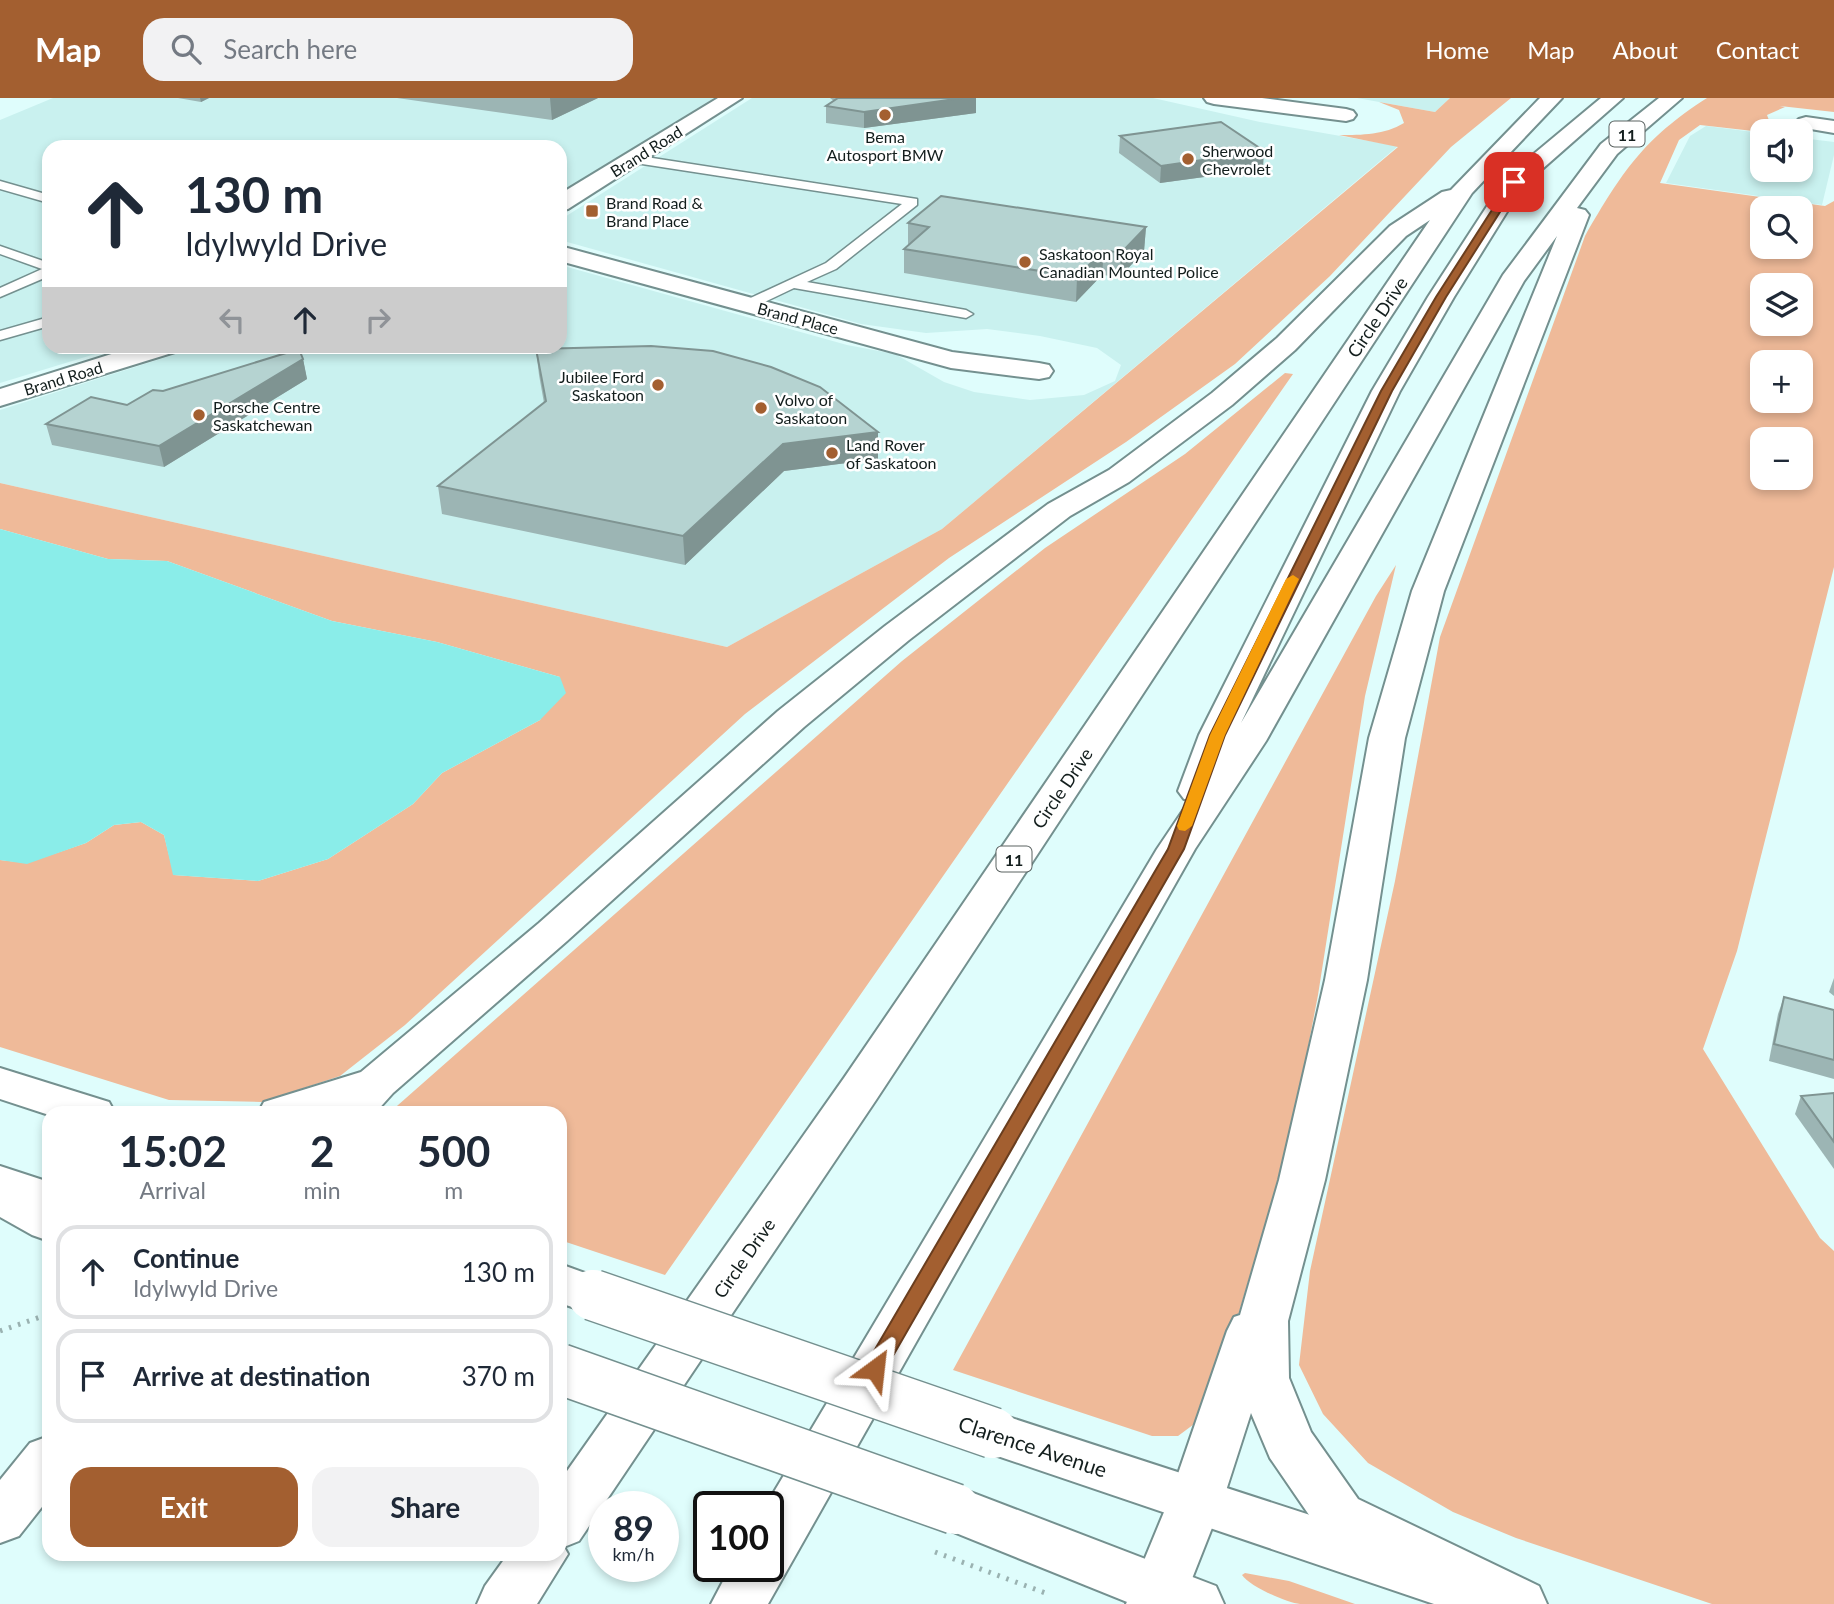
<!DOCTYPE html>
<meta charset="utf-8">
<style>
:root{--surface:#fff;--page:#f2f2f3;--text:#1f2937;--muted:#747a83;--line:#e0e1e3;--accent:#a35f30}
body{margin:0;font-family:Lato,sans-serif;background:var(--page);color:var(--text);height:100vh;display:flex;flex-direction:column;font-size:26px;white-space:nowrap}
*{box-sizing:border-box;margin:0}
p{font-size:23px;color:var(--muted)}
.icon{flex:none;width:38px;height:38px;fill:none;stroke:currentColor;stroke-width:2;stroke-linecap:round;stroke-linejoin:round}
.map{position:relative;flex:1;overflow:hidden}
.side{position:absolute;left:42px;top:1008px;width:525px;height:455px;display:flex;flex-direction:column;background:var(--surface);border-radius:21px;box-shadow:0 4px 10px #0003}
.side>*{flex:none}
.top-card{position:absolute;left:42px;top:42px;width:525px;height:214px;border-radius:21px;box-shadow:0 4px 10px #0003;background:#fff;color:var(--text);overflow:hidden}
.fabs{position:absolute;left:1750px;top:21px;display:grid;gap:14px}
.fabs a{display:grid;place-items:center;width:63px;height:63px;border-radius:14px;background:var(--surface);box-shadow:0 4px 10px #0003;font-size:35px}
.speed{position:absolute;left:588px;top:1393px;display:flex;gap:14px;font-size:35px;font-weight:700;text-align:center}
.speed>*{display:grid;place-content:center;width:91px;height:91px;border-radius:50%;background:var(--surface);box-shadow:0 4px 10px #0003;line-height:1}
.speed small{font-size:18px;font-weight:400}
.speed .limit{border:4px solid #111;border-radius:10px;background:#fff;color:#111}
.pin{position:absolute;display:grid;place-items:center;width:60px;height:60px;color:#fff;margin:-30px;border-radius:14px;box-shadow:0 4px 10px #0006}
.me{position:absolute;width:77px;margin:-38px;rotate:30deg;stroke-linejoin:round;filter:drop-shadow(0 0 5px #0008)}
.turn{display:flex;align-items:center;gap:24px;height:147px;padding:0 28px;font-size:32px}
.turn .icon{width:91px;height:91px;stroke-width:2.5}
.turn b{display:block;font-size:49px;line-height:60px}
.lanes{display:flex;align-items:center;height:66px;padding:0 28px;background:#0003;justify-content:center;gap:35px;direction:ltr}
.lanes .off{opacity:.35}
.eta{display:flex;justify-content:space-evenly;align-items:center;height:119px;text-align:center}
.eta b{font-size:42px;font-weight:700;line-height:49px}
.primary-button{display:flex;gap:14px;margin-top:auto;padding:14px 28px}
.primary-button a{flex:1;height:80px;border-radius:21px;background:var(--accent);color:#fff;font-size:28px;font-weight:700;line-height:80px;text-align:center}
.primary-button a+a{background:var(--page);color:var(--text)}
ul{padding:0;list-style:none}
li{display:flex;align-items:center;gap:21px;height:94px;margin:0 14px 10px;padding:0 14px;border:4px solid var(--line);border-radius:21px}
li div{flex:1}
li b{display:block;font-size:26px}
li em{font-style:normal}
header{display:flex;align-items:center;gap:42px;box-sizing:border-box;height:98px;padding:0 35px;background:var(--accent);color:#fff}
header strong{font-size:33px}
nav{display:flex;gap:38px;margin-inline-start:auto;font-size:24px}
.search{width:490px;height:63px;background:var(--page);display:flex;align-items:center;gap:18px;box-sizing:border-box;padding:0 24px;border-radius:21px;color:var(--muted);font-size:26px}
.map>svg:first-child{display:block}
</style>
<header>
<strong>Map</strong>
<div class="search"><svg class="icon" aria-label="search" viewBox="0 0 24 24"><circle cx="10" cy="10" r="6"/><path d="M15 15l6 6"/></svg>Search here</div>
<nav><a>Home</a><a>Map</a><a>About</a><a>Contact</a></nav>
</header>
<div class="map">
<svg width="1834" height="1506" viewBox="0 0 1834 1506">
<rect width="100%" height="100%" fill="#dffdfc"/>
<!-- built -->
<g fill="#c9f1ef">
<path d="M53,0H714L560,95V49H49V248L118,249L0,285V22Z"/>
<path d="M752,0H1153L1260,24L1398,48L942,431L727,549L0,385V312L198,249L560,248V167L847,247L895,256L944,284L974,294L1030,302L1084,297L1115,283L1121,267L1097,250L1040,238L987,231L926,235L861,226L560,142V122Z"/>
<path d="M1357,0H1450L1435,14Z"/>
<path d="M1706,28L1762,35V72H1801V40L1834,44V57L1822,107L1666,85L1690,38Z"/>
</g>
<!-- green -->
<g fill="#efba99" fill-rule="evenodd">
<path d="M1450,0H1511L1451,49L1330,178L1235,266L1126,344L949,460L745,616L405,927L340,978L262,1004L169,1002L0,949V762L27,765L86,745L114,727L141,724L164,737L174,777L258,783L328,761L413,706L442,675L540,622L560,579L437,544L332,523L167,463L108,461L0,431V385L727,549L942,431L1398,49L1339,37C1363,37 1384,37 1404,25L1399,12L1379,4L1435,14Z"/>
<path d="M1707,0H1834V14L1780,8L1785,9L1767,17L1770,25L1782,33L1762,34L1700,27L1679,42L1660,85L1825,108L1834,103V469L1737,853L1703,951L1820,1140L1834,1153V1506H1712L1516,1440L1453,1414L1368,1365L1323,1316L1299,1267L1310,1173L1395,783L1440,539L1585,138C1622,74 1643,41 1707,0ZM1801,110V149H1762V110ZM1762,187H1801V226H1762ZM1801,264V303H1762V264ZM1801,341V380H1762V341Z"/>
<path d="M1285,275L1293,276L665,1177L560,1142V1015H389L902,563L1045,450L1185,356Z"/>
<path d="M1396,467L1365,598L1318,897L1290,1043L1209,1315L1178,1338H1152L953,1272L1376,498Z"/>
<path d="M1245,1475L1289,1483L1355,1506C1337,1506 1318,1506 1300,1506C1287,1505 1249,1488 1242,1477Z"/>
</g>
<!-- water -->
<path fill="#8aede9" d="M0,431L108,461L167,463L332,523L437,544L560,579L566,595L540,622L442,675L413,706L328,761L258,783L173,777L164,737L141,724L114,727L86,745L27,766L0,762Z"/>
<g fill="none" stroke-linecap="round" stroke-linejoin="round">
<defs>
<g id="lane">
<path d="M633,57L917,101V107L836,171L807,184L966,212L973,216L966,220L794,190L754,209H744V203L826,165L902,106L629,64V58Z"/>
<path d="M0,83L49,97V105L0,91Z"/>
<path d="M0,148L49,165V178L0,199V190L42,171L0,156Z"/>
<path d="M49,219V228L0,242V233Z"/>
</g>
<g id="street">
<path d="M718,0H742L568,111L560,113V96Z"/>
<path d="M1204,0H1262L1346,11L1353,13L1356,17L1353,21L1346,23L1214,6L1207,4Z"/>
<path d="M1806,19L1834,23V35L1799,29L1795,25L1799,21Z"/>
<path d="M560,148L952,254L1039,265L1049,267L1053,273L1049,279L1039,281L951,270L560,163Z"/>
<path d="M137,248H179L175,254L0,308V291Z"/>
</g>
<g id="secondary">
<path d="M0,970L109,1004L115,1015L49,1017L0,1001Z"/>
<path d="M0,1068L49,1084V1118L0,1102Z"/>
<path d="M560,1166L610,1184L618,1197L610,1210L593,1216L560,1205Z"/>
<path d="M993,1314L1507,1481L1527,1488L1535,1506H1434L974,1350L967,1335L974,1320Z"/>
<path d="M955,1388L1216,1488L1224,1506H1132L936,1427L928,1411L936,1395Z"/>
</g>
<g id="highway">
<path d="M1540,0H1562L1472,95L876,1002L579,1443L564,1449L568,1456L537,1506H477L485,1488L508,1456H560V1383L844,980L1430,122L1406,138L1295,252L1232,307L1129,384L1070,418L909,542L804,629L567,843L393,995L375,1015H258L264,1004L361,974L539,825L778,613L885,528L1048,406L1109,372L1212,295L1277,240L1390,128L1442,94L1451,92Z"/>
<path d="M1601,0H1623L1523,88L1454,199L1400,293L1241,625L1503,177L1601,46L1659,0H1682L1617,56L1577,110L1585,112L1589,117L1444,493L1405,640L1367,882L1325,1082L1288,1223L1289,1280L1311,1334L1358,1401L1539,1488L1547,1506H1464L1320,1433L1270,1360L1251,1315L1223,1402L1182,1506H1126L1169,1402L1227,1233L1234,1219L1240,1217L1279,1082L1325,882L1369,640L1412,493L1557,138L1524,183L1266,643L1195,751L768,1506H711L731,1468H768V1409H765L1157,751L1190,702L1184,701L1178,693L1199,637L1372,293L1428,199L1506,79Z"/>
<path d="M0,1081L17,1086L49,1104V1143L32,1137L0,1119Z"/>
<path d="M49,1338V1400L19,1438L0,1445V1382L30,1345Z"/>
</g>
</defs>
<!-- lane casing -->
<use href="#lane" stroke="#74908f" stroke-width="3"/>
<!-- street casing -->
<use href="#street" stroke="#74908f" stroke-width="4"/>
<!-- secondary casing -->
<use href="#secondary" stroke="#74908f" stroke-width="4"/>
<!-- highway casing -->
<use href="#highway" stroke="#74908f" stroke-width="4"/>
<!-- path -->
<g stroke="#9ab2b1" stroke-width="5" stroke-dasharray="2.5 7" stroke-linecap="butt">
<path d="M0,1233L49,1216"/>
<path d="M935,1454L1048,1496"/>
</g>
<!-- lane -->
<use href="#lane" fill="#fff" fill-rule="evenodd"/>
<!-- street -->
<use href="#street" fill="#fff" fill-rule="evenodd"/>
<!-- secondary -->
<use href="#secondary" fill="#fff" fill-rule="evenodd"/>
<!-- highway -->
<use href="#highway" fill="#fff" fill-rule="evenodd"/>
<defs>
<g id="secondary-bridge">
<path d="M593,1197L993,1335"/>
<path d="M560,1271L955,1411"/>
</g>
</defs>
<!-- secondary-bridge casing -->
<use href="#secondary-bridge" stroke="#74908f" stroke-width="53" stroke-linecap="butt"/>
<!-- secondary-bridge -->
<use href="#secondary-bridge" stroke="#fff" stroke-width="50"/>
</g>
<!-- wall -->
<g fill="#9cb5b4">
<path d="M178,0H209L201,4Z"/>
<path d="M397,0H598L552,22Z"/>
<path d="M830,0H976V15L864,30L826,25V8L834,3Z"/>
<path d="M1120,38L1263,71L1160,85L1119,55Z"/>
<path d="M908,125L1146,129L1144,153L1120,179L1102,177L1076,204L904,175V151L908,147Z"/>
<path d="M536,251L878,361L784,373L685,467L442,416L438,388L544,305L539,277Z"/>
<path d="M303,261L307,281L164,369L52,347L46,326L127,307L163,293Z"/>
<path d="M1834,880V898L1829,894Z"/>
<path d="M1784,899L1834,912V981L1769,963L1778,916Z"/>
<path d="M1834,995V1071L1795,1016L1801,998Z"/>
</g>
<!-- shaded-wall -->
<g fill="#7f9492">
<path d="M200,0H209L201,4Z"/>
<path d="M550,0H598L552,22Z"/>
<path d="M962,0H976V15L864,30V14Z"/>
<path d="M1264,53L1263,71L1160,85L1161,68Z"/>
<path d="M1146,129L1144,153L1120,179L1121,155Z"/>
<path d="M1104,152L1102,177L1076,204L1077,179Z"/>
<path d="M303,261L307,281L164,369L159,348Z"/>
<path d="M878,334V361L784,373L685,467L683,438L783,346Z"/>
</g>
<!-- building -->
<g fill="#b5d3d1" stroke="#7f9492" stroke-width="2">
<path d="M838,0H962L864,14L826,8Z"/>
<path d="M1221,24L1264,53L1161,68L1120,38Z"/>
<path d="M255,46L274,49H248Z"/>
<path d="M941,98L1146,129L1121,155L1104,152L1077,179L904,151L929,129L908,125Z"/>
<path d="M651,248L713,253L771,269L820,289L878,334L783,346L683,438L438,388L546,303L536,251Z"/>
<path d="M299,251L303,261L159,348L46,326L91,299L127,307L153,292L163,293Z"/>
<path d="M1784,899L1834,912V962L1774,946Z"/>
<path d="M1834,995V1044L1801,998Z"/>
</g>
<!-- route -->
<path fill="#a35f30" stroke="#6a3e1f" stroke-width="2" d="M1514,81L1519,84L1446,199L1392,293L1225,637L1184,751L882,1277L875,1279L867,1277L864,1271L867,1265L1168,751L1210,637L1381,293L1436,199L1510,84Z"/>
<!-- slow -->
<path fill="#f59e0b" d="M1293,477L1299,481L1225,637L1192,728L1185,733L1179,732L1177,728L1210,637L1286,481Z"/>
<!-- markers -->
<g fill="#a35f30" stroke="#fff" stroke-width="2.5">
<circle cx="885" cy="17" r="7"/>
<circle cx="1188" cy="61" r="7"/>
<rect x="585" y="106" width="14" height="14" rx="3.5"/>
<circle cx="1025" cy="164" r="7"/>
<circle cx="658" cy="287" r="7"/>
<circle cx="761" cy="310" r="7"/>
<circle cx="199" cy="317" r="7"/>
<circle cx="832" cy="355" r="7"/>
</g>
<g text-anchor="middle" dominant-baseline="central" stroke-width="5" stroke-linejoin="round" paint-order="stroke">
<!-- shield labels -->
<g fill="#fff" stroke="#5a6261" stroke-width="2">
<rect x="1609.5" y="23.5" width="35" height="25" rx="5"/>
<rect x="996.5" y="748.5" width="35" height="25" rx="5"/>
</g>
<g font-size="16" font-weight="bold" fill="#131e1d">
<text x="1627" y="36">11</text>
<text x="1014" y="761">11</text>
</g>
<!-- far-poi labels -->
<g font-size="16" fill="#131e1d" stroke="#fff" text-anchor="start">
<text x="885" y="38" text-anchor="middle">Bema<tspan x="885" dy="18">Autosport BMW</tspan></text>
<text x="1202" y="52">Sherwood<tspan x="1202" dy="18">Chevrolet</tspan></text>
<text x="606" y="104">Brand Road &amp;<tspan x="606" dy="18">Brand Place</tspan></text>
<text x="1039" y="155">Saskatoon Royal<tspan x="1039" dy="18">Canadian Mounted Police</tspan></text>
<text x="644" y="278" text-anchor="end">Jubilee Ford<tspan x="644" dy="18">Saskatoon</tspan></text>
<text x="775" y="301">Volvo of<tspan x="775" dy="18">Saskatoon</tspan></text>
<text x="213" y="308">Porsche Centre<tspan x="213" dy="18">Saskatchewan</tspan></text>
<text x="846" y="346">Land Rover<tspan x="846" dy="18">of Saskatoon</tspan></text>
</g>
<!-- far-street labels -->
<g font-size="16" fill="#131e1d" stroke="#fff">
<text transform="translate(646 53) rotate(-32)">Brand Road</text>
<text transform="translate(798 220) rotate(15)">Brand Place</text>
<text transform="translate(63 280) rotate(-17)">Brand Road</text>
</g>
<!-- street labels -->
<g font-size="18" fill="#131e1d" stroke="#fff">
<text transform="translate(1377 219) rotate(-56)">Circle Drive</text>
<text transform="translate(1062 690) rotate(-56)">Circle Drive</text>
<text transform="translate(744 1160) rotate(-55)">Circle Drive</text>
</g>
<!-- near-street labels -->
<g font-size="21" fill="#131e1d" stroke="#fff">
<text transform="translate(1033 1348) rotate(18)">Clarence Avenue</text>
</g>
</g>
</svg>
<div class="fabs">
<a><svg class="icon" aria-label="sound" viewBox="0 0 24 24"><path d="M4 9h4l5-4v14l-5-4H4zM17 9q2 3 0 6"/></svg></a>
<a><svg class="icon" aria-label="search" viewBox="0 0 24 24"><circle cx="10" cy="10" r="6"/><path d="M15 15l6 6"/></svg></a>
<a><svg class="icon" aria-label="layers" viewBox="0 0 24 24"><path d="M12 4l9 5-9 5-9-5zM3 14l9 5 9-5"/></svg></a>
<a>+</a>
<a>−</a>
</div>
<div class="speed"><div>89<small>km/h</small></div><div class="limit">100</div></div>
<div class="pin" style="left:1514px;top:84px;background:#d93025"><svg class="icon" aria-label="arrive" viewBox="0 0 24 24"><path d="M6 21V4h12l-3 4 3 4H6"/></svg></div>
<svg class="me" style="left:875px;top:1271px" viewBox="-20 -20 40 40"><path d="M0-17L14 15 0 8-14 15z" fill="#a35f30" stroke="#fff" stroke-width="4"/></svg>
<div class="top-card">
<div class="turn"><svg class="icon" aria-label="ahead" viewBox="0 0 24 24"><path d="M12 20V5M6 11l6-6 6 6"/></svg><div><b>130 m</b>Idylwyld Drive</div></div>
<div class="lanes"><svg class="icon off" aria-label="left" viewBox="0 0 24 24"><path d="M17 20v-9H6M10 6l-5 5 5 5"/></svg><svg class="icon" aria-label="ahead" viewBox="0 0 24 24"><path d="M12 20V5M6 11l6-6 6 6"/></svg><svg class="icon off" aria-label="right" viewBox="0 0 24 24"><path d="M7 20v-9h11M14 6l5 5-5 5"/></svg></div>
</div>
<section class="side">
<div class="eta">
<div><b>15:02</b><p>Arrival</p></div>
<div><b>2</b><p>min</p></div>
<div><b>500</b><p>m</p></div>
</div>
<ul>
<li><svg class="icon" aria-label="ahead" viewBox="0 0 24 24"><path d="M12 20V5M6 11l6-6 6 6"/></svg><div><b>Continue</b><p>Idylwyld Drive</p></div><em>130 m</em></li>
<li><svg class="icon" aria-label="arrive" viewBox="0 0 24 24"><path d="M6 21V4h12l-3 4 3 4H6"/></svg><div><b>Arrive at destination</b></div><em>370 m</em></li>
</ul>
<div class="primary-button"><a>Exit</a><a>Share</a></div>
</section>
</div>
